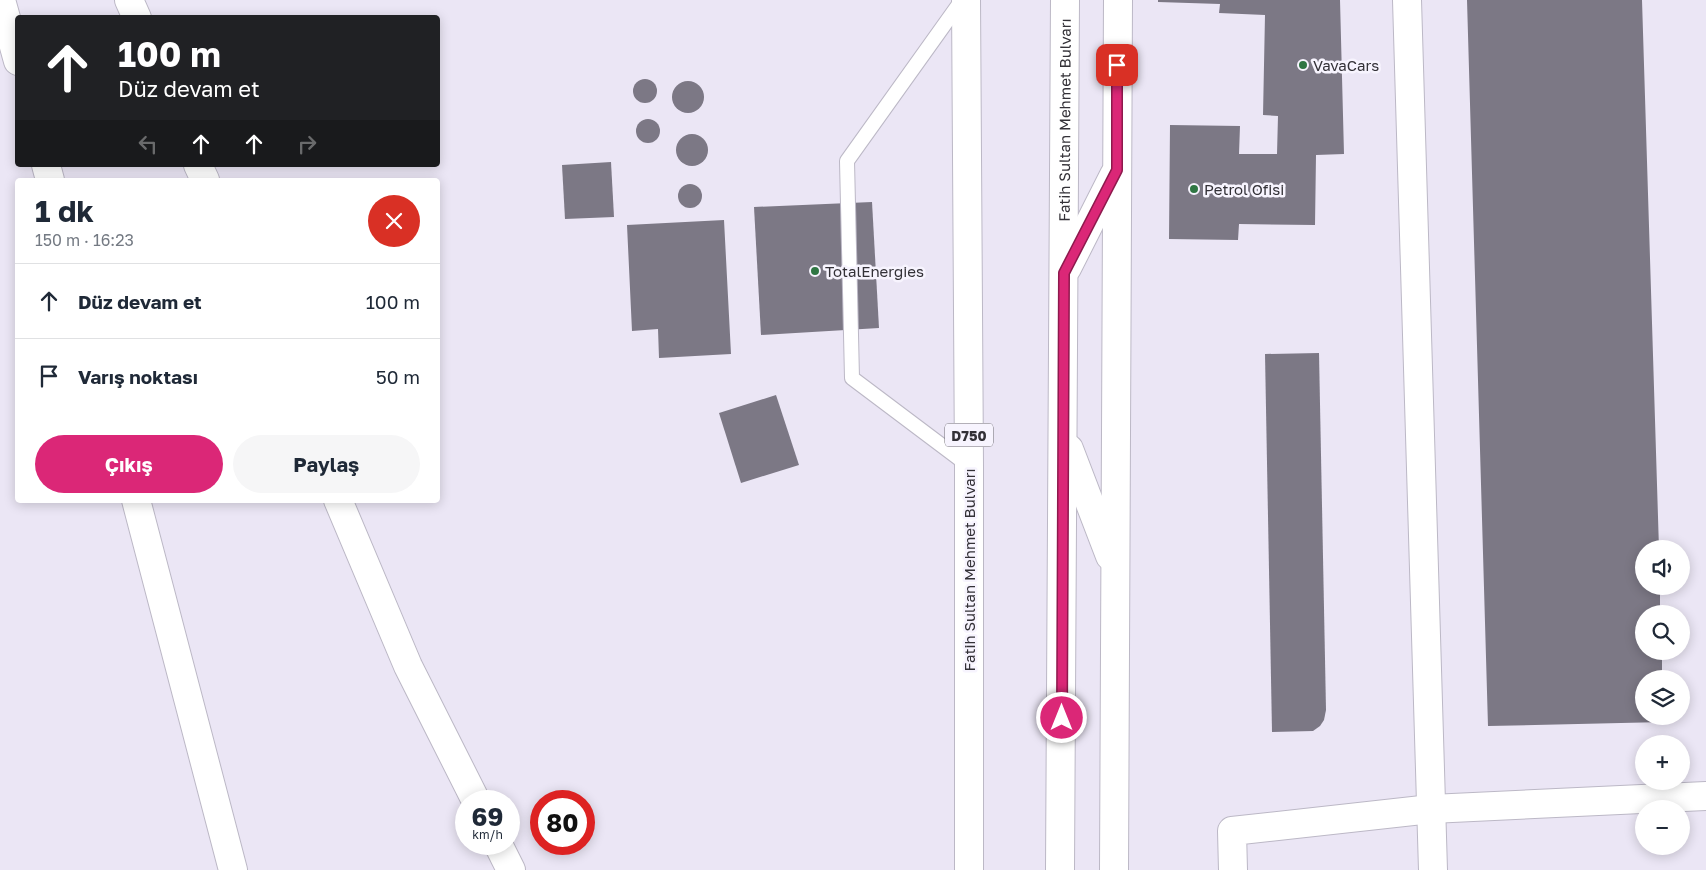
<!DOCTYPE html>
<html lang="tr">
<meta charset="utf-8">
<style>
:root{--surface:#fff;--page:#f6f6f7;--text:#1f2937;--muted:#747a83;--line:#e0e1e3;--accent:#db2777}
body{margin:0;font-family:"Golos Text",sans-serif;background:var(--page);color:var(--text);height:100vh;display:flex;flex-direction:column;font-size:19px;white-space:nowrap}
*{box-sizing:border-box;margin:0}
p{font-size:16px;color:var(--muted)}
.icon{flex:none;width:28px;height:28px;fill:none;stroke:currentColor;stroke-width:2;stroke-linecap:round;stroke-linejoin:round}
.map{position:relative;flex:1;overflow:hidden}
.side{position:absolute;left:15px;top:178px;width:425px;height:325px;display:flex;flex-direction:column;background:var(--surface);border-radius:5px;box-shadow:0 2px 12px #0003}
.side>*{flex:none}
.banner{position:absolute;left:15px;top:15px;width:425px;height:152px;border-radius:5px;box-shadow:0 2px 12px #0003;background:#202124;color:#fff;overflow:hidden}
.fabs{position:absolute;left:1635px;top:540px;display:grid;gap:10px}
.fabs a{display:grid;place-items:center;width:55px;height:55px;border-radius:50%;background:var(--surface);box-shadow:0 2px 12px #0003;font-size:25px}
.speed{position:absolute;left:455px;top:790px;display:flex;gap:10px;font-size:25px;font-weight:700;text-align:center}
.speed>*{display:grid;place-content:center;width:65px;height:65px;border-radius:50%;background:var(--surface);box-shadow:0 2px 12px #0003;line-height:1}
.speed small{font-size:12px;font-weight:400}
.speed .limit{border:8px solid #d22;background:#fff;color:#111}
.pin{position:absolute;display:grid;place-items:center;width:42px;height:42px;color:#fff;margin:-21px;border-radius:10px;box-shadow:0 2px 8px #0006}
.me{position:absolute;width:55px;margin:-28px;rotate:0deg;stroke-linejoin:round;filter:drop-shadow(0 0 4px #0008)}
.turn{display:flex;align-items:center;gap:18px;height:105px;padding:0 20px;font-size:22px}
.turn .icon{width:65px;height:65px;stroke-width:2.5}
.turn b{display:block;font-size:35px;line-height:42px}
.lanes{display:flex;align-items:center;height:48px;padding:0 20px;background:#0003;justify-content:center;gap:25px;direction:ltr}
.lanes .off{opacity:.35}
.round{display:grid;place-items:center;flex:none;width:52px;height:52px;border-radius:26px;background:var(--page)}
.overview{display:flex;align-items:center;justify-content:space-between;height:85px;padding:0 20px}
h1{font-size:30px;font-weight:700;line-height:38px}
.cta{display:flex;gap:10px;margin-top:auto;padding:10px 20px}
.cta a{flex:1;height:58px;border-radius:30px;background:var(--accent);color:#fff;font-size:20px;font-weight:700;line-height:58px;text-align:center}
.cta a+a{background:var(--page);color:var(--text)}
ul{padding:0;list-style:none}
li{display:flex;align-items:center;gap:15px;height:75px;padding:0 20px;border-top:1px solid var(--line)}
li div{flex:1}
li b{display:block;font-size:19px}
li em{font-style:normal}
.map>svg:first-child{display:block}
</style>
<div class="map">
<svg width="1706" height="870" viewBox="0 0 1706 870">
<rect width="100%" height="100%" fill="#ebe6f5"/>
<!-- building -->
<g fill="#7c7885">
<path d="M1158,0H1340L1344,154L1316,155L1315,225L1239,224L1238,240L1169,239L1170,125L1240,126L1239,154H1277L1278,116L1263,115L1265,15L1219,13L1220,4L1158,2Z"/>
<path d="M1467,0H1642L1659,549H1644V586H1660V614H1644V651H1662V679H1644V716H1663L1664,722L1488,726Z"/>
<circle cx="645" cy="91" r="12"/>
<circle cx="688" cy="97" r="16"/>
<circle cx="648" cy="131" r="12"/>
<circle cx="692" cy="150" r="16"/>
<path d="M611,162L614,217L565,219L562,165Z"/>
<circle cx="690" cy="196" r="12"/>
<path d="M872,202L879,328L761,335L754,207Z"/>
<path d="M724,220L731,354L659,358L658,329L632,331L627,225Z"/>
<path d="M1319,353L1326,710L1324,720L1320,726L1313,731L1272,732L1265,354Z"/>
<path d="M776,395L799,465L741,483L719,413Z"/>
</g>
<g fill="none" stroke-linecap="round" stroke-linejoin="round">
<defs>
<path id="lane" d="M962,0L847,161L852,378L969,466"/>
<g id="street">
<path d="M129,0L137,18"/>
<path d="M1407,0L1433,870"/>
<path d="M198,165L205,180"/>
<path d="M338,500L408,666L476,801"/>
<path d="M498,844L511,870"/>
<path d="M1233,870L1232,831L1431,809L1706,796"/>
</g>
<g id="secondary">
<path d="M1,0L18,61"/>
<path d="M46,165L50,180"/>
<path d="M136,500L233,870"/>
</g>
<g id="highway">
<path d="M966,0L969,466V870"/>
<path d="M1067,268L1114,175"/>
<path d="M1069,449L1110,556"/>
<path id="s1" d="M1060,870L1065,0"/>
<path d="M1114,870L1118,0"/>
</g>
</defs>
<!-- lane casing -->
<use href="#lane" stroke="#bcb8c6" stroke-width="16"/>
<!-- street casing -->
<use href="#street" stroke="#bcb8c6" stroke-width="30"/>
<!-- secondary casing -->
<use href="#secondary" stroke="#bcb8c6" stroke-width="30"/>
<!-- highway casing -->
<use href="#highway" stroke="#bcb8c6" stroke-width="30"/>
<!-- lane -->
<use href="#lane" stroke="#fff" stroke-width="14"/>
<!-- street -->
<use href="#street" stroke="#fff" stroke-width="28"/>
<!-- secondary -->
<use href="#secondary" stroke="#fff" stroke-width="28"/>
<!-- highway -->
<use href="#highway" stroke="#fff" stroke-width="28"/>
</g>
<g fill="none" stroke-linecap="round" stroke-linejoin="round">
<defs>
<path id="route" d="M1062,718L1064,273L1117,170V65"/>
</defs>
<!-- route casing -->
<use href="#route" stroke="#8e194d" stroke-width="12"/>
<!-- route -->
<use href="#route" stroke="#db2777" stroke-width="9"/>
</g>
<!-- markers -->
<g fill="#2f7643" stroke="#f7f4fe" stroke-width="2">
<circle cx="1303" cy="65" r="5"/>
<circle cx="1194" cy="189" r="5"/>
<circle cx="815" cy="271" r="5"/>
</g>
<g text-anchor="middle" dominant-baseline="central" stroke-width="5" stroke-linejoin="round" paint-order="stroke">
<!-- shield labels -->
<rect fill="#f7f4fe" stroke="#6e6c73" stroke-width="1" x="945" y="423.5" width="48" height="23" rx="4"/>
<g font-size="14" font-weight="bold" fill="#333137">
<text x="969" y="435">D750</text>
</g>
<!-- poi labels -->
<g font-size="15" fill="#333137" stroke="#f7f4fe" text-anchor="start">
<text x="1313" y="65">VavaCars</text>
<text x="1204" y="189">Petrol Ofisi</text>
<text x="825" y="271">TotalEnergies</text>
</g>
<!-- street labels -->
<g font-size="15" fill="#333137" stroke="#f7f4fe">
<text stroke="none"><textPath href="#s1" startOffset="750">Fatih Sultan Mehmet Bulvarı</textPath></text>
<text transform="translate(969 570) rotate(-90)">Fatih Sultan Mehmet Bulvarı</text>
</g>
</g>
</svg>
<div class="fabs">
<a><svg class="icon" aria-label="sound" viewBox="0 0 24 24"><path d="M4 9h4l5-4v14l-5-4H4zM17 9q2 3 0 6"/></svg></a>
<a><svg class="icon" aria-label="search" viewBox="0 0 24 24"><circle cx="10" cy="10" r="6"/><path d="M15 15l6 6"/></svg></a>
<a><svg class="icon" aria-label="layers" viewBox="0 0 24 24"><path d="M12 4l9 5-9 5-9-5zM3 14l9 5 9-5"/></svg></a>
<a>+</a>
<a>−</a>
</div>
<div class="speed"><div>69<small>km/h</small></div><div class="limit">80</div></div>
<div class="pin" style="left:1117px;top:65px;background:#d93025"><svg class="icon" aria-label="arrive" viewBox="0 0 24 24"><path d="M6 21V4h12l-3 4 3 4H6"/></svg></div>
<svg class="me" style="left:1062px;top:718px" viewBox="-20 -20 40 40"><circle r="17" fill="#db2777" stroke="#fff" stroke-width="3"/><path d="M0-11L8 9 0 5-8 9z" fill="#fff"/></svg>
<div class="banner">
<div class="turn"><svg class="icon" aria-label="ahead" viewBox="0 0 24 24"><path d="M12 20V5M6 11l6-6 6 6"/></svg><div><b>100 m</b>Düz devam et</div></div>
<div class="lanes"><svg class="icon off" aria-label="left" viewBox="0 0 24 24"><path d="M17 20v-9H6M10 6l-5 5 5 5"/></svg><svg class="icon" aria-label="ahead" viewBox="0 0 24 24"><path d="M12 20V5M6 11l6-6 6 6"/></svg><svg class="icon" aria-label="ahead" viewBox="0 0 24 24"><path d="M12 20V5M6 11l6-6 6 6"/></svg><svg class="icon off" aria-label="right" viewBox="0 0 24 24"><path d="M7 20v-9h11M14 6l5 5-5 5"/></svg></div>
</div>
<section class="side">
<div class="overview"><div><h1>1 dk</h1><p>150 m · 16:23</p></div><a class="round" style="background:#d93025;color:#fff"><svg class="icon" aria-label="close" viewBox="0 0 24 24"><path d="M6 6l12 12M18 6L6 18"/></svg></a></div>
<ul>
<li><svg class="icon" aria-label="ahead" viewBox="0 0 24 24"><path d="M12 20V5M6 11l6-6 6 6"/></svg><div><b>Düz devam et</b></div><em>100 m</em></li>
<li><svg class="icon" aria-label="arrive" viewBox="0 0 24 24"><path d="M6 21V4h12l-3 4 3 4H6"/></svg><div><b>Varış noktası</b></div><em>50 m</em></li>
</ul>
<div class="cta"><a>Çıkış</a><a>Paylaş</a></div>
</section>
</div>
